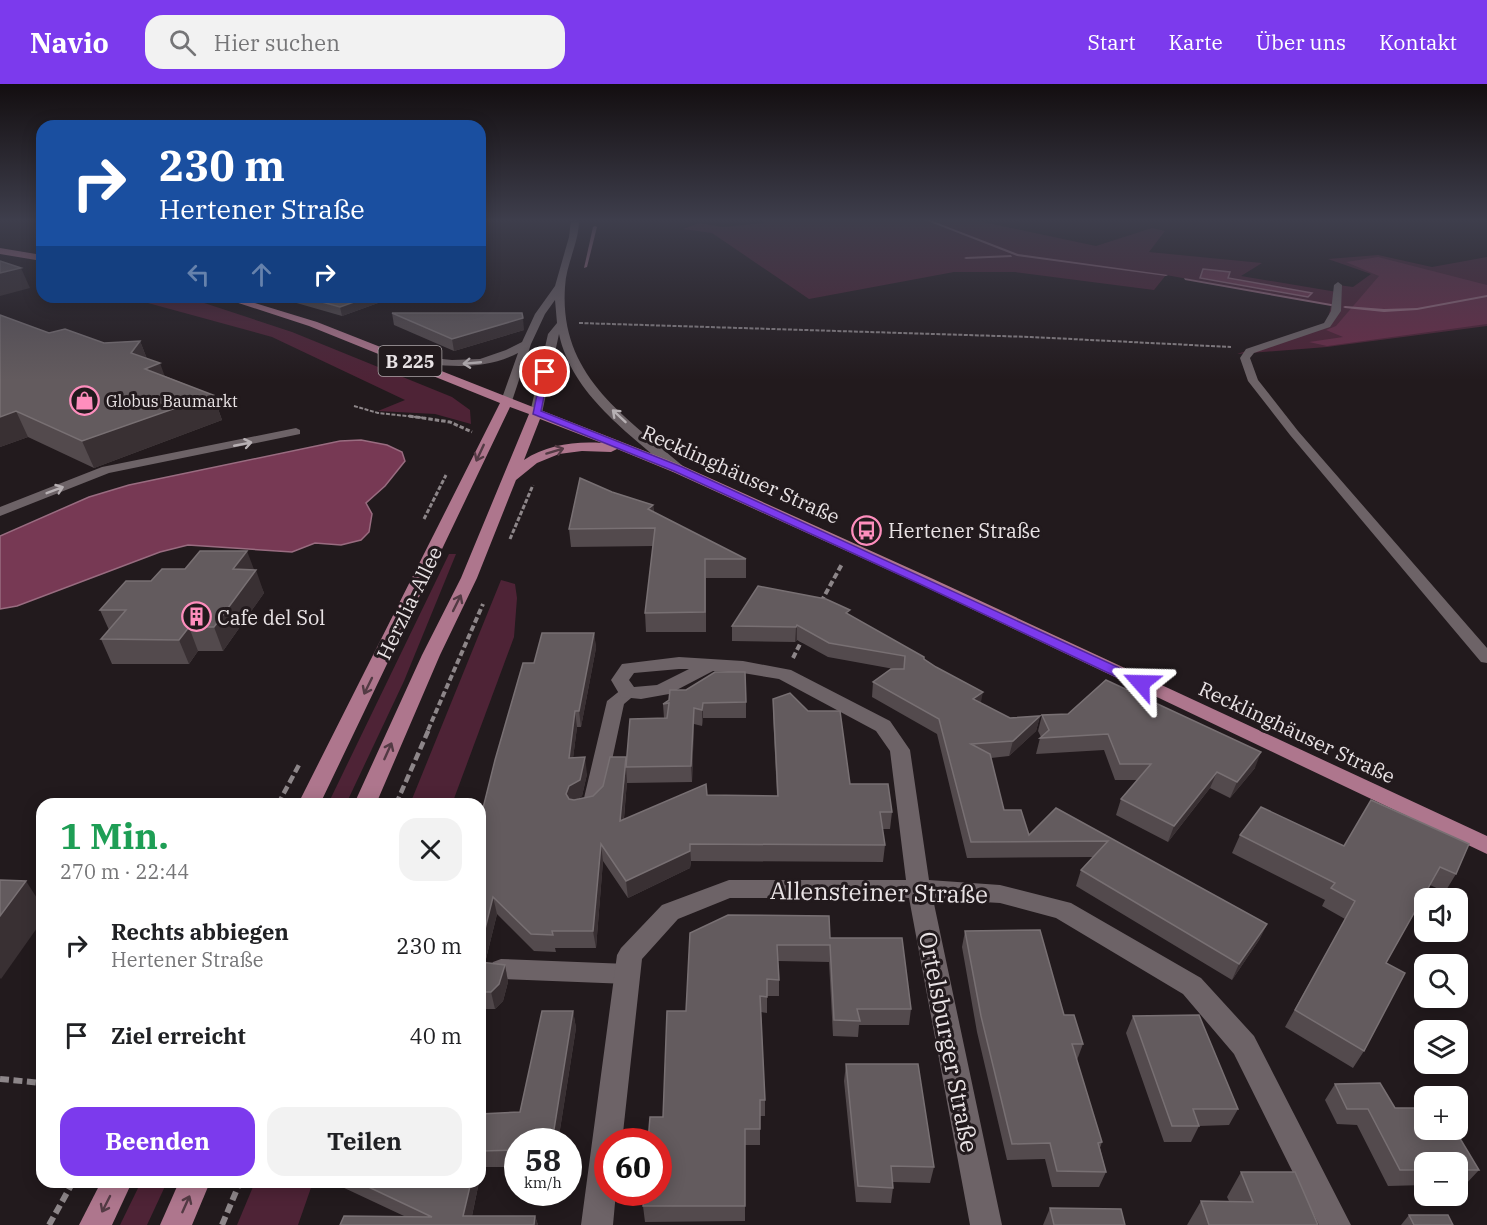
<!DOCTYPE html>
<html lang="de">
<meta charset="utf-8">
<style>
:root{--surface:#fff;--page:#f2f2f2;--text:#202124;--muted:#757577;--accent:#7c3aed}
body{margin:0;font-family:"IBM Plex Serif",serif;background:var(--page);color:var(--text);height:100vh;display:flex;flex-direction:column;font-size:22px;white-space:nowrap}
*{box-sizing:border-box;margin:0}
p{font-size:20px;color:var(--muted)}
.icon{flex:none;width:33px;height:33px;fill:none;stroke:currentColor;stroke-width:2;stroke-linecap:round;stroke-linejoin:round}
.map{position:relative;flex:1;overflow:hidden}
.sheet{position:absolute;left:36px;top:714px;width:450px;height:390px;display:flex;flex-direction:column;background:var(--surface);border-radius:18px;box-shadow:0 3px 15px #0003}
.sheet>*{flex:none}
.hud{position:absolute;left:36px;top:36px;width:450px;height:183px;border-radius:18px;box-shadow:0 3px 15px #0003;background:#1a4fa0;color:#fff;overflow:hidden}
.fabs{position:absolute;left:1414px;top:804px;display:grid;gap:12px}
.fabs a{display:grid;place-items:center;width:54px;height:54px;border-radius:12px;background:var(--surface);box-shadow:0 3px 15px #0003;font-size:30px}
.speed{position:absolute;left:504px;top:1044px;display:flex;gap:12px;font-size:30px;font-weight:700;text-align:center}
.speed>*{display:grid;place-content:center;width:78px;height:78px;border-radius:50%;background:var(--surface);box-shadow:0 3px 15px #0003;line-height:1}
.speed small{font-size:15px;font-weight:400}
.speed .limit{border:9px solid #d22;background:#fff;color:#111}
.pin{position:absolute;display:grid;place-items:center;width:51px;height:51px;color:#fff;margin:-26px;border:3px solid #fff;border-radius:50%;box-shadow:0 2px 6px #0007}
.me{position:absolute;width:66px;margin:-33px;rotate:295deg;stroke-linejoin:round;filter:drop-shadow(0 0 4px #0008)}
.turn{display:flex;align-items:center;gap:21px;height:126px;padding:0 24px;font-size:27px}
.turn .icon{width:78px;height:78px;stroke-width:2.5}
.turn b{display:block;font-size:42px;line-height:51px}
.lanes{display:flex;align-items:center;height:57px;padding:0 24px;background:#0003;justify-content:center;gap:30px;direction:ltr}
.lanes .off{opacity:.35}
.round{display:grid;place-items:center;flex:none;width:63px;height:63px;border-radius:18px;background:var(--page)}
.overview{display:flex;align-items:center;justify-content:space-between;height:102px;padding:0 24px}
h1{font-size:36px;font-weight:700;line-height:45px;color:#1e9e55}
.primary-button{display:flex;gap:12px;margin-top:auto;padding:12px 24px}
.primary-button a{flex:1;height:69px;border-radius:18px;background:var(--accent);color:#fff;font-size:24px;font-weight:700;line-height:69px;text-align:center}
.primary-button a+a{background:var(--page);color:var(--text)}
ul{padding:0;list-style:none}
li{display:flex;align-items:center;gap:18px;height:90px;padding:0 24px}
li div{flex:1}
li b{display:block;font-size:22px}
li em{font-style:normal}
header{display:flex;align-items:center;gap:36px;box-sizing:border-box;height:84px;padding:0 30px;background:var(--accent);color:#fff}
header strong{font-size:28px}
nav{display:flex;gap:33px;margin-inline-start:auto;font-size:21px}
.search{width:420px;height:54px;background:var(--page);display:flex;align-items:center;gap:15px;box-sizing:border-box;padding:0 21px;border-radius:18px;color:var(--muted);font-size:22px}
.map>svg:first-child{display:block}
</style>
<header>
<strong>Navio</strong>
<div class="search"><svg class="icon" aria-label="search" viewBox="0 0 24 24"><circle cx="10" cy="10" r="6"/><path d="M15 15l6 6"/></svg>Hier suchen</div>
<nav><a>Start</a><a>Karte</a><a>Über uns</a><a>Kontakt</a></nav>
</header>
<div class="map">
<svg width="1487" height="1141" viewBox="0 0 1487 1141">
<rect width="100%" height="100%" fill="#221a1d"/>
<!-- green -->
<g fill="#4e2336">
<path d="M762,136H974L1096,162L1152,144L1165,147L1149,168L1262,179L1241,192L1337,208L1338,201L1353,203L1371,190L1328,175L1378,171L1432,183L1487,173V242L1327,263L1237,270L1327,241L1331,221L1166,191L1154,206L1015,188H954L809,215L712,149L683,145L699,139L723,143L764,139Z"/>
<path d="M126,213H186L292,248L452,313L470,326L471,340L435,330L378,327L405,316L272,253Z"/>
<path d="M449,470H456L404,597L346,720H328Z"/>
<path d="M501,496L515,500L517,514L514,553L452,720H410Z"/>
<path d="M141,1098H167L147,1141H120Z"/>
<path d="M255,1098H313L298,1141H237Z"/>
</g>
<!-- forest -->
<path fill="#6b2d49" d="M1378,173L1487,201V240L1327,262L1309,258L1343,253L1326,246L1336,242L1379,192L1346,178Z"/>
<!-- water -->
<g fill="#773954" stroke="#996c80" stroke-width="1.5">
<path d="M1203,185L1230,188L1228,194L1312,209L1308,213L1200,194Z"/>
<path d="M361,356L387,361L402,368L405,377L385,402L366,419L372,430L369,448L361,456L341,461L315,459L292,468L188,461L160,468L17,522L0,525V452L89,413L129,401L340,357Z"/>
</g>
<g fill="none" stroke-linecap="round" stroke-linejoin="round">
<!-- stream -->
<g fill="#996c80" fill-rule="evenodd">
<path d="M925,136H930L1018,170L1168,191L1166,192L1017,172Z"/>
<path d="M595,142L597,143L587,183L584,184L593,143Z"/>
<path d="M1011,171L1012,173L966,175L964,174L966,173Z"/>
<path d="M1184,194L1331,220L1333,221L1331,222L1185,196Z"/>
<path d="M1487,211V213L1417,226L1384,228L1345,224L1343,223L1345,222L1384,225L1417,224Z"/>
</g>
<!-- path-far4 -->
<g stroke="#8d8689" stroke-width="2" stroke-dasharray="4 1.5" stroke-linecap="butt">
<path d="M579,239L1031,253L1231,263"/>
<path d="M354,322L378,329L426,334"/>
</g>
<!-- path-far3 -->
<g stroke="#8d8689" stroke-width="3" stroke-dasharray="4.5 2" stroke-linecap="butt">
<path d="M409,332L450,338L472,348"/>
<path d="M424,435L446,391"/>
<path d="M510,455L533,401"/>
</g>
<!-- path-far2 -->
<g stroke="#8d8689" stroke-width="4" stroke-dasharray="6 3" stroke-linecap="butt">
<path d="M821,518L842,480"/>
<path d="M793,574L803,554"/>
<path d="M428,646L483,520"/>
</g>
<!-- path-far1 -->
<g stroke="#8d8689" stroke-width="4.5" stroke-dasharray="8 4" stroke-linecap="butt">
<path d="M278,720L300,679"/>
<path d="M396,720L429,645"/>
</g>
<!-- path -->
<g stroke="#8d8689" stroke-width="6" stroke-dasharray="9 4.5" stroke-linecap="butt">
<path d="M0,995L42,999"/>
<path d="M49,1141L73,1098"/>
<path d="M222,1141L240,1098"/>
</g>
<!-- lane -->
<g fill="#6d6367" fill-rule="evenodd">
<path d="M1338,198L1342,201L1341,227L1330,243L1254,269L1250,274L1258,296L1298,347L1487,564V579L1481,578L1290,351L1248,297L1240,274L1246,265L1324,239L1331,227L1334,201Z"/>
<path d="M296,344L300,346V350L109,389L0,432V423L102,383Z"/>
<path d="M628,604L634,605L637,609L624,620L603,718C597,728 584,732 574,729L571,724L574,719L584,714L607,617L622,605Z"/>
<path d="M501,875L628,880L636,883L640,890L636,897L628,900L501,895L493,892L489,885L493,878Z"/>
</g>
<!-- street -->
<path fill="#6d6367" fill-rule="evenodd" d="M679,573L743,577L791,586L890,637L910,666L929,796L1000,801L1071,819L1201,894L1254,952L1351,1141H1319L1234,970L1183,910L1056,834L1000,819L933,815L1002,1141H970L909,814H730L678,835L642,875L622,1058H608V1108H616L613,1141H581L617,871L621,864L662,821L729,796H906L890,667L876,647L779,595L743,589L713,587L669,610L641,615L621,613L611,596L622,580ZM679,585H689L657,601L634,603L629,596L634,589Z"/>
<!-- secondary -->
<path fill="#6d6367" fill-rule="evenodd" d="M571,136H579C579,159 566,180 565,203C559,291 623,331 683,382L685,385L683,388H673C629,349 572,311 559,250L542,329L536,333L532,332L530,329L548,250L557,239L555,216L545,230L531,260L511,320H503L501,317L518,269C481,288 442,282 403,277L397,274L403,271L452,276L480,275L506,266L522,258L535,230L555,202L569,153Z"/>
<!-- primary -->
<g fill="#ae768d" fill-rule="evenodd">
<path d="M0,164L42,171V177L0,170Z"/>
<path d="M220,213H235L317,238L683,382L931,494L1487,752V770L919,500L673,388L617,365L611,368L582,367L559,370L537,379L516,396L477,494L440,571L376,720H354L422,571L461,494L529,330L510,323L320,720H298L500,319L309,242ZM540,335L602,359C575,357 546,361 524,376Z"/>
<path d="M101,1098H132L112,1141H79Z"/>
<path d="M179,1098H210L192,1141H160Z"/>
</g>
</g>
<!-- wall -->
<g fill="#534a4d">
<path d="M292,213H376L378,219L342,232L293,218Z"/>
<path d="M392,229L524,246L454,267L394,241Z"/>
<path d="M0,231L49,249L104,259L140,257L147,275L165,292L213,311L222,336L94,384L28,353L0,363Z"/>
<path d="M612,408L653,421L654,428L746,475V494H706V548H646L645,529L653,462L571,463L569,445Z"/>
<path d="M254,486L264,509L223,567H198L189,580H112L101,555L109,546L100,526L151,497Z"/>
<path d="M850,531L924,575L980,619L1010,634L1040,632L1036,647L1009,672L991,674L1004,726L1029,751L1056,724L1267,840L1259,856L1232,896L1076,802L1081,786L1093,773L967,774L937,650L872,613L873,598L894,585L828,573L797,556L795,558L732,557V542Z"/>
<path d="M594,549L596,564L581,643H577L573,674L587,690L582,712L576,716L593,712L603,702L626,673L664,634L663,620L746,618V634H703L702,642L694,640L692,698L627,699V697L624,735L707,711L777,712L773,631V615L850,700L892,728L890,745H882L885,761L883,778L691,777L690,784L628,814L603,777L596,864H555L556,868L534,867L497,830L485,879L505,881L508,898L503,917L495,925H480V736L534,579Z"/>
<path d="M1042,631L1255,684L1230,714L1210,704L1168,758L1116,731L1121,715L1137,696H1115L1104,666L1036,670L1040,654L1041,653L1038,647Z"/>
<path d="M1371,716L1456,790L1445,808L1430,801L1386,879L1364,967L1353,984L1285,943L1345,835L1322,822L1325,816L1232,769L1240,751L1344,762Z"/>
<path d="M965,847L1064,931L1083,960L1077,976L1102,1058L1100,1064L1106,1088L1099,1103H1052L1045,1075L1007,1076L977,948L962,863Z"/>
<path d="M690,849L830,854L911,925L909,941H859L858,953L833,952L829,878L778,877L779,896V912H767V929L761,928L765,1016V1032H760V1061H745V1137L645,1138L643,1122L686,927Z"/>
<path d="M573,927L576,944L558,1058H518V1083H482L480,1093V1030L520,1028Z"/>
<path d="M1133,932L1238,1025L1229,1041L1199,1042L1191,1058H1164L1126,949Z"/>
<path d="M846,980L934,1083L930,1099L893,1098V1104L891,1119L856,1118L844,997Z"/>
<path d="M1335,1000L1395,1024L1479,1086L1465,1101H1458V1078H1425V1101L1388,1102L1357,1041L1337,1040L1325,1016Z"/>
<path d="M1241,1088L1318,1141H1187L1201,1117H1229L1227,1113Z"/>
<path d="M338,1098H479L472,1132H535L538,1141H340L404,1132L340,1102Z"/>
<path d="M1050,1124L1125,1141H1043Z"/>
<path d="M1409,1131L1453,1141H1401Z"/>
</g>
<!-- shaded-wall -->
<g fill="#393033">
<path d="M21,184L30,204L0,212V189Z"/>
<path d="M368,213H376L378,219L342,232L340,223Z"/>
<path d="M523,234L524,246L454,267L452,255Z"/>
<path d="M140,257L149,280L160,279L169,304L154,309L131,269Z"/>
<path d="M213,311L222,336L94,384L82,357Z"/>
<path d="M16,327L28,353L0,363V333Z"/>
<path d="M653,421L655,440L648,425Z"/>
<path d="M247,467L255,488L256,486L264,509L223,567L214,543L233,485Z"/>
<path d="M797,541V556L795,558L796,543Z"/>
<path d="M189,543L198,567L189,580L179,556Z"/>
<path d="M594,549L596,564L581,643L579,627Z"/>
<path d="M983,608L980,623L973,615Z"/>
<path d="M703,619V634L702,642V626Z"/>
<path d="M694,624V640L692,698L691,682Z"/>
<path d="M575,627L577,643L571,690L569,674Z"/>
<path d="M1040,632L1036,647L1009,672L1013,657Z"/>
<path d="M1261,668L1255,684L1230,714L1237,698Z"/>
<path d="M585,673L587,690L582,712L571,719L566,710L569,702Z"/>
<path d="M626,683L627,697L622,754L620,737Z"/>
<path d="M1217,688L1210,704L1168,758L1174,742Z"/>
<path d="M601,760L603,777L596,864L593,847Z"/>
<path d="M690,760L691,777L690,784L628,814L626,797Z"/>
<path d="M26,797L42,822V837L1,895L0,894V832Z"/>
<path d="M493,813L497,830L481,895L480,890V865Z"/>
<path d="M1267,840L1259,856L1232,896L1239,880Z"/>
<path d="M505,881L508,898L503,917L495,925L491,908Z"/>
<path d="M573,927L576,944L558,1058H552Z"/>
<path d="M480,1077L482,1083L480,1094Z"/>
<path d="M471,1098H479L470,1141L463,1132Z"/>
<path d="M535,1132L538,1141H534Z"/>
</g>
<!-- building -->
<g fill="#635b5e" stroke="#787073" stroke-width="1.5">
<path d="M0,177L21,184L0,189Z"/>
<path d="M304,213H368L340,223Z"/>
<path d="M392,229H522L523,234L452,255Z"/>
<path d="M0,231L49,249L65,245L104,259L140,257L131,269L160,279L145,285L213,311L82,357L16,327L0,333Z"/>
<path d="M580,394L612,408L653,421L648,425L746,475H705V528L645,529L655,444L569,445Z"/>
<path d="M200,467H247L233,485L256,486L214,543H189L179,556L101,555L126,526H100L126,497H151L162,485H185Z"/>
<path d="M758,502L826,515L850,526L846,529L924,573V575L936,583L983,608L973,615L1010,634L1040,632L1013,657L971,660L990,670L1004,726H1021L1029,751L1056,724L1267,840L1239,880L1081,786L1108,757L971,758L939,635L873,598L891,585H904L905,572L829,559L797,541L796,543L732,542Z"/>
<path d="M542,549H594L579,627H575L569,674L585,673L580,696L569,702L566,710L569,715L574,716L593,712L603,702L610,673H626L620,737L706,700L707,711L778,712L773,615L790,609L808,627H840L850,700H888L892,728H880L885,761L690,760V767L626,797L601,760L593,847H552L553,851L531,850L493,813L480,865V762H481L480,759V736L495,676L523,579H534Z"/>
<path d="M715,588H745L746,618L703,619L702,626L694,624L691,682L626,683L630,635L667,634L669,619L663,620L669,616L670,606H686Z"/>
<path d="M1106,596L1261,668L1237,698L1217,688L1174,742L1121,715L1151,680H1120L1108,650L1040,654L1049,646L1042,631L1068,630Z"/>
<path d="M1371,716L1469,760L1456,790L1440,783L1386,879L1405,889L1364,967L1295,926L1355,817L1331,804L1335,799L1240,751L1261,723L1344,762Z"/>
<path d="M0,796L26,797L0,832Z"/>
<path d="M728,831L829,832L830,854H902L911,925H857L860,937L834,936L830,861H777L779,896L767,895V913L760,912L765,1016H760V1045H745V1122H643L644,1108H658V1058H648L650,1033H663L667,927H686L690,849Z"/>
<path d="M1040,846L1064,931H1074L1083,960H1072L1102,1058L1098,1059L1106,1088L1057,1087L1050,1059L1012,1060L981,932L965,847Z"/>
<path d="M480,878L505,881L499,900L491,908H480Z"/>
<path d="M542,927H573L552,1058H518V1066L480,1067V1030L520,1028Z"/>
<path d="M1199,931L1238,1025H1193L1199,1042H1172L1133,932Z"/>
<path d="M846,980H918L934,1083L891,1082L893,1104L858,1102Z"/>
<path d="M1380,999L1395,1024H1425V1046H1455L1479,1086H1458V1078H1425V1086H1400L1368,1025H1347L1335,1000Z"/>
<path d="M1241,1088H1295L1318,1141H1209L1201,1117L1253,1118Z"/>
<path d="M358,1098H471L463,1132H535L534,1141H340L344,1132L432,1133Z"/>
<path d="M1050,1124L1121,1125L1125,1141H1054Z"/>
<path d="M1409,1131H1448L1453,1141H1414Z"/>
</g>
<!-- one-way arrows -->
<defs><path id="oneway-shaft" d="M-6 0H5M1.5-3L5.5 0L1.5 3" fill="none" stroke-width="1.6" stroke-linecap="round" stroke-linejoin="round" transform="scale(1.5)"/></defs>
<g stroke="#b7b0b3">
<use href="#oneway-shaft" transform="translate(472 279) rotate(175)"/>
<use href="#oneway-shaft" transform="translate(619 332) rotate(-137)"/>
<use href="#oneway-shaft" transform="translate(243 360) rotate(-11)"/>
<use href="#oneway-shaft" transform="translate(55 406) rotate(-21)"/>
</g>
<g stroke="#533a44">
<use href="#oneway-shaft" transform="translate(555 367) rotate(-17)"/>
<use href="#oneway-shaft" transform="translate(480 369) rotate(115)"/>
<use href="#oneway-shaft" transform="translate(457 519) rotate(-64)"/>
<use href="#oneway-shaft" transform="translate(368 602) rotate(116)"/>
<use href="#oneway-shaft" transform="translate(388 667) rotate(-66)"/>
<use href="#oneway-shaft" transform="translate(106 1120) rotate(117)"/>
<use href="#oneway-shaft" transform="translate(186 1120) rotate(-66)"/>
</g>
<!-- sky -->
<linearGradient id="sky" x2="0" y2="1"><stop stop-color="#130e10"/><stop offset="0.46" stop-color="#3e3e4c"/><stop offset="1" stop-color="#3e3e4c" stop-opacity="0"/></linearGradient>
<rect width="1487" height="296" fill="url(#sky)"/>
<!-- route -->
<path fill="#7c3aed" stroke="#51269a" stroke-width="1.5" d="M542,286L549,288L541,327L682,383L1146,596L1148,599L1141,603L1136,602L920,500L674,387L533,330Z"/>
<!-- icons -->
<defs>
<symbol id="shop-ring" viewBox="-11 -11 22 22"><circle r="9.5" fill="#221a1d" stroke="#fe8ebd" stroke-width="1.5"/><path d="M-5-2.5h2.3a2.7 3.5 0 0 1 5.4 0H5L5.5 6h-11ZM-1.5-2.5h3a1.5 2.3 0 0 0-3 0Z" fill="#fe8ebd"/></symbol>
<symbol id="bus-ring" viewBox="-11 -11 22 22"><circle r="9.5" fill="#221a1d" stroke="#fe8ebd" stroke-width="1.5"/><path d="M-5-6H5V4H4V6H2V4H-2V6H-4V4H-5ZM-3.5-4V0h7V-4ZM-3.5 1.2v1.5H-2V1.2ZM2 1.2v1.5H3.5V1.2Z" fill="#fe8ebd"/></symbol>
<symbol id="building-ring" viewBox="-11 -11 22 22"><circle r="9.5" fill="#221a1d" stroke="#fe8ebd" stroke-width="1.5"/><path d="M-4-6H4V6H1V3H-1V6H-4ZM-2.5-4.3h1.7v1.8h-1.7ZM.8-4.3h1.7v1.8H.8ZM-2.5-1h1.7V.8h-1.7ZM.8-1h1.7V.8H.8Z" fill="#fe8ebd"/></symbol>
</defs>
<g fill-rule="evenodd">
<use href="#shop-ring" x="68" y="300" width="33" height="33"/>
<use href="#bus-ring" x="850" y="430" width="33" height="33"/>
<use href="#building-ring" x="180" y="516" width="33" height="33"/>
</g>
<g text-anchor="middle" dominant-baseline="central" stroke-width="6" stroke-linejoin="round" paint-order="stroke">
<!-- far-poi labels -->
<g font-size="16" fill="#e9e3e5" stroke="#221a1d" text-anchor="start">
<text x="106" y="317">Globus Baumarkt</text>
</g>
<!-- shield labels -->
<rect fill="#221a1d" stroke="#ada7a9" stroke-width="1.5" x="378.5" y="262" width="63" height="30" rx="4.5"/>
<g font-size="18" font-weight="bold" fill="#e9e3e5">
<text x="410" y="277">B 225</text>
</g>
<!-- street labels -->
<g font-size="20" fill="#e9e3e5" stroke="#221a1d">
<text transform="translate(741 390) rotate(24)">Recklinghäuser Straße</text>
<text transform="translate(409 519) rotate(-64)">Herzlia-Allee</text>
<text transform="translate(1297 648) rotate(25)">Recklinghäuser Straße</text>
</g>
<!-- poi labels -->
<g font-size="20" fill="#e9e3e5" stroke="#221a1d" text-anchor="start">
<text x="888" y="446">Hertener Straße</text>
<text x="217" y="533">Cafe del Sol</text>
</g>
<!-- near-street labels -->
<g font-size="24" fill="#e9e3e5" stroke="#221a1d">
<text transform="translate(879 808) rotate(1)">Allensteiner Straße</text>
<text transform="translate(949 958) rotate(79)">Ortelsburger Straße</text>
</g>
</g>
</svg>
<div class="fabs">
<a><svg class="icon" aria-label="sound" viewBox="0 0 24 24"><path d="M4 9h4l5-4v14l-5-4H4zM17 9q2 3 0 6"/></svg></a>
<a><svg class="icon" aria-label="search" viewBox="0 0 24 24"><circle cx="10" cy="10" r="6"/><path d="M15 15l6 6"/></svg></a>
<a><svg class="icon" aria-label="layers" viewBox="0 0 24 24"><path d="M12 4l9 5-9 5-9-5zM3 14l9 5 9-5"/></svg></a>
<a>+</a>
<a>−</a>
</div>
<div class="speed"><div>58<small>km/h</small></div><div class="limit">60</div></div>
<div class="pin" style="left:545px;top:288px;background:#d93025"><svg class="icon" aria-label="arrive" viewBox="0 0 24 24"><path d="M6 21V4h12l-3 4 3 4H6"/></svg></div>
<svg class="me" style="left:1141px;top:599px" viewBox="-20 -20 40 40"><path d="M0-17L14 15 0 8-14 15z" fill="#7c3aed" stroke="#fff" stroke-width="4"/></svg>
<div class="hud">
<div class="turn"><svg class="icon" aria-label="right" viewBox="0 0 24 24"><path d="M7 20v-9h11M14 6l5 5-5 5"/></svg><div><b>230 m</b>Hertener Straße</div></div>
<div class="lanes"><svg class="icon off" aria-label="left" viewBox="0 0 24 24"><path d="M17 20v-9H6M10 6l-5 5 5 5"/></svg><svg class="icon off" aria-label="ahead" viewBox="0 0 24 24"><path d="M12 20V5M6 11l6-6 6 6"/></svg><svg class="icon" aria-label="right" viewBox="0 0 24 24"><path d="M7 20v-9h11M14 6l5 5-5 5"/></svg></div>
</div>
<section class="sheet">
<div class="overview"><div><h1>1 Min.</h1><p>270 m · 22:44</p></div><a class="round"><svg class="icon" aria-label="close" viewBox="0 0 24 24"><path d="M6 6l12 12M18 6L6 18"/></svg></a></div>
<ul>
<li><svg class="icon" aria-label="right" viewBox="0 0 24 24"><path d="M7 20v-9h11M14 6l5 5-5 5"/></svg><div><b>Rechts abbiegen</b><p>Hertener Straße</p></div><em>230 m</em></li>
<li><svg class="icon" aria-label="arrive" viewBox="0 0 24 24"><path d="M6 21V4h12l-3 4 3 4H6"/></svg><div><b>Ziel erreicht</b></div><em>40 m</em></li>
</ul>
<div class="primary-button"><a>Beenden</a><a>Teilen</a></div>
</section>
</div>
